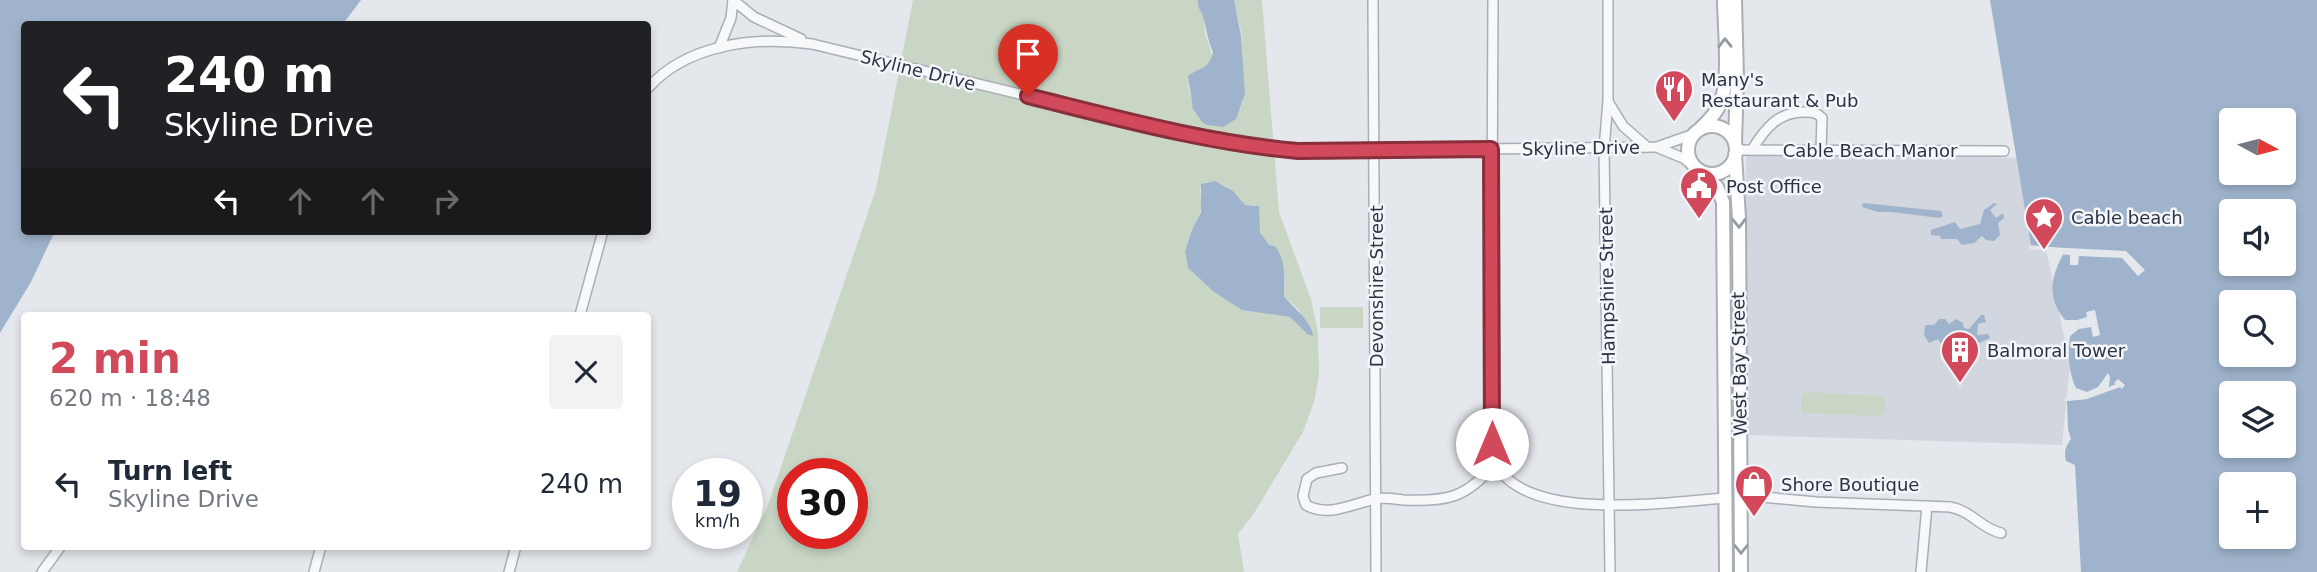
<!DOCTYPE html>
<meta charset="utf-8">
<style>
:root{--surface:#fff;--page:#f2f2f3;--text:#1f2937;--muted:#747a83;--accent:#d1495b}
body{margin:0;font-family:"DejaVu Sans",sans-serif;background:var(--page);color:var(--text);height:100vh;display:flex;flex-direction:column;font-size:26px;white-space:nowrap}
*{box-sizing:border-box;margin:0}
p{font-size:23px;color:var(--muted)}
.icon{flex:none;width:38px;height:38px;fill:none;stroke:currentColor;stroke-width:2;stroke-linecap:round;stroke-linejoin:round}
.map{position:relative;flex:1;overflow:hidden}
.sheet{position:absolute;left:21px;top:312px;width:630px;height:238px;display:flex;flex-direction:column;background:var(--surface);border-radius:7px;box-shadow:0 4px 10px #0003}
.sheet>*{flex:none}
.top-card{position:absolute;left:21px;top:21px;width:630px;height:214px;border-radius:7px;box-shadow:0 4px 10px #0003;background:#202124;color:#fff;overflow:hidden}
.needle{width:46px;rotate:97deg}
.tools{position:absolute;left:2219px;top:108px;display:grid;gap:14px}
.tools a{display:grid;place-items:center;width:77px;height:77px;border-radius:7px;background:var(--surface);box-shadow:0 4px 10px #0003;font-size:35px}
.speed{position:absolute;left:672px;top:458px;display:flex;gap:14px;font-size:35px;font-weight:700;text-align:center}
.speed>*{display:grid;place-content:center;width:91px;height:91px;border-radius:50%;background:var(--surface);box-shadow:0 4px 10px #0003;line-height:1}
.speed small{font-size:18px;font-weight:400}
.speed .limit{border:10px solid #d22;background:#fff;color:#111}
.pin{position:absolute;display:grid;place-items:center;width:60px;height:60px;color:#fff;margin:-72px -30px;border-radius:50% 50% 50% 0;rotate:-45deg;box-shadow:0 0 7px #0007}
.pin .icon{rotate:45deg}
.me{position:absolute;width:77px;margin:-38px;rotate:0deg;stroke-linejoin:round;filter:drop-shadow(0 0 5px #0008)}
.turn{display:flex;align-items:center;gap:24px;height:147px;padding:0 28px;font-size:32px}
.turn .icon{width:91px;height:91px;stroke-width:2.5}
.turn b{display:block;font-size:49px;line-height:60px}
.lanes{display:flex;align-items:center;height:66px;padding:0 28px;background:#0003;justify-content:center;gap:35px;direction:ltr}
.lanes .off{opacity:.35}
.round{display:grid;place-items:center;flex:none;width:74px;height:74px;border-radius:7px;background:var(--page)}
.overview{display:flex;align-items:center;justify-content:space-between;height:119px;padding:0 28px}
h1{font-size:42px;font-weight:600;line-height:52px;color:var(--accent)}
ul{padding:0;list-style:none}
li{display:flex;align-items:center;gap:21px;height:105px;padding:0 28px}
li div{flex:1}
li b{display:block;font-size:26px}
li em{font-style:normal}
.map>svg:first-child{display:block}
</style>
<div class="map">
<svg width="2317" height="572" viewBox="0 0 2317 572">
<rect width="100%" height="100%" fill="#e4e7ec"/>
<!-- built -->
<path fill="#d2d6de" d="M1746,152L2019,158L2040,220L2070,365L2062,445L1747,435Z"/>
<!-- green -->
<g fill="#c9d6c5" fill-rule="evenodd">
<path d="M913,0H1198C1198,7 1200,9 1203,16C1205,23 1204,31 1207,39C1214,59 1216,64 1193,73L1188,86L1195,113L1240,109C1247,95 1242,85 1242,71C1242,57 1243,41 1240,27C1238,17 1235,10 1234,0H1262L1279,212L1311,299L1318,333L1319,375L1314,402L1303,432L1253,515L1238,534L1244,572H737L768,505L876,189ZM1207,182C1233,184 1227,191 1245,205H1256C1260,212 1258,215 1259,223C1259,231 1264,239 1269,245L1275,246C1286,264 1285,276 1284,296L1299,310L1301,317L1310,325L1307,334L1290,317L1243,310L1214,292L1188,268L1185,252L1191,231L1196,223L1202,206L1200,189ZM793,474H852V534H793Z"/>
<rect x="1320" y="307" width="43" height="21"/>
<path d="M1805,392L1880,396L1885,399L1884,412L1879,416L1804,413L1801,411L1802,395Z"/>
</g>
<!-- water -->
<g fill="#9fb4cc" fill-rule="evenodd">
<path d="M0,0H361L343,24H24V231H55L31,282L0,333Z"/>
<path d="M1198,0H1234L1241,36L1245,94L1236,119L1223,127L1207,125L1202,122L1193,109L1188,76C1201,66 1208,71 1213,52C1207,39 1207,29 1203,17C1201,10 1197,8 1198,0Z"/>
<path d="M1990,0H2317V572H2081L2075,465L2066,461C2064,452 2065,447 2071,439L2068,429L2067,401L2087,399V392L2076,388C2068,371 2068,354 2070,336L2079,329L2077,320H2065C2045,295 2052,274 2066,249L2031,245ZM2231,121H2284V173H2231ZM2231,212H2284V264H2231ZM2231,303H2284V355H2231ZM2231,394H2284V446H2231ZM2231,485H2284V537H2231Z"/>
<path d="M1215,181L1233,191L1245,205L1259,206L1260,232L1269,245L1275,246C1287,263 1284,277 1284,296C1293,308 1312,321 1313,336L1307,334L1290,317L1242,310L1214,292L1188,268L1185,252L1191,232L1201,212V184Z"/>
<path d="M1863,203L1941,211L1943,216L1940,218L1891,212H1878L1862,207Z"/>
<path d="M1994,203L1997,204L1990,210L1996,218L2003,213L2004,218L1998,223L2000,235L1994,241L1986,240L1982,236L1974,243L1962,245L1957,239H1941L1940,236L1931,235V230L1955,222L1960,229L1980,224L1984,210Z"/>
<path d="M1981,315H1984L1986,322L1978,324L1977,335L1988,334L1990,338L1977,344L1976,341L1965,340L1952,351L1945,350L1938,339L1929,343L1924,335L1925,325H1934L1939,319H1945L1949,324L1956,319L1963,323L1964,328L1969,329Z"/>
</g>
<!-- pier -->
<g fill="#e4e7ec">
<path d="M2028,246L2126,251L2145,270L2138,276L2122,258L2079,256L2078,265H2070V255L2059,254L2061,252L2030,249Z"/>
<path d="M2095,310L2100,335L2093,337L2091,327L2079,329L2077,320L2087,317L2086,312Z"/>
<path d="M2108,373L2110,377L2109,387L2116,384L2114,383L2118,379L2125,385L2122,389L2120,387L2087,399L2063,401L2066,398L2087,395V392L2098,387Z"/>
</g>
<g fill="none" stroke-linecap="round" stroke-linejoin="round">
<defs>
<g id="street">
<path d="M733,0L754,17L801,39"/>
<path d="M1373,0L1376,572"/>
<path d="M1493,0L1491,435C1492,445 1492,458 1497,466C1530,523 1670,502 1725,498"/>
<path d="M1608,0V101L1604,149L1610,572"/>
<path d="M719,48L731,18L733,0"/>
<path d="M648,88C687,44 756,36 812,44C897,65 983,85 1069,106C1145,125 1221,144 1298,151L1657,147L1694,134"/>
<path d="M1609,103L1623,126L1647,147"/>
<path d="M1659,148L1683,158L1695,167"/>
<path d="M1736,150L2004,151"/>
<path d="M1752,150C1765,128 1779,111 1806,112C1814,112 1817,113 1822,118L1821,150"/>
<path d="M580,315L603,231"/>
<path d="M1342,468L1316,473L1307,479L1303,496L1306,505C1329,518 1354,503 1375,499C1384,497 1395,499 1403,500C1447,502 1466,498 1495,464"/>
<path d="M1741,495L1816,502L1950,507C1972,511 1980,528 2001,533"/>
<path d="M42,572L61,546"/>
<path d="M314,572L321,546"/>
<path d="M509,572L516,546"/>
<path d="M1921,572L1927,506"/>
</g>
<g id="secondary">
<circle cx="1712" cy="150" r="24"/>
<path d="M1701,128C1708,121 1715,115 1719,106C1731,83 1724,27 1724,0"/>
<path d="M1735,143L1737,78L1735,0"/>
<path d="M1735,155L1739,218L1741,572"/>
<path d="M1701,172L1717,187L1723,202L1726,572"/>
</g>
</defs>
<!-- street casing -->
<use href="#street" stroke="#a9aeb7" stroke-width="12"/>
<!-- secondary casing -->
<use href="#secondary" stroke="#a9aeb7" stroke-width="16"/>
<!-- street -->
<use href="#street" stroke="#f7f8fa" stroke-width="9"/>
<!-- secondary -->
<use href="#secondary" stroke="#fff" stroke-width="12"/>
</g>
<!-- one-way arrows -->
<defs><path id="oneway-chevron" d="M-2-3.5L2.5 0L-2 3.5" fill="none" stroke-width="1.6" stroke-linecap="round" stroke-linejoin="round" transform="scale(1.75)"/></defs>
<g stroke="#959aa2">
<use href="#oneway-chevron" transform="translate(1725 43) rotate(-91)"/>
<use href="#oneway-chevron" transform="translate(1739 223) rotate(89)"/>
<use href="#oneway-chevron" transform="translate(1741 549) rotate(90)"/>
</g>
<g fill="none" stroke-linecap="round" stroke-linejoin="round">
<defs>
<path id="route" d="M1028,96C1117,118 1207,143 1298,151L1491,149L1492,444"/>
</defs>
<!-- route casing -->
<use href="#route" stroke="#882f3b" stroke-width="18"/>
<!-- route -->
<use href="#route" stroke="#d1495b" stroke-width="12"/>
</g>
<!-- icons -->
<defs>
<symbol id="restaurant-pin" viewBox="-11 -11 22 30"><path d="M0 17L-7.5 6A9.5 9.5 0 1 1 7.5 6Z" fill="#d1495b" stroke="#f4f6f9"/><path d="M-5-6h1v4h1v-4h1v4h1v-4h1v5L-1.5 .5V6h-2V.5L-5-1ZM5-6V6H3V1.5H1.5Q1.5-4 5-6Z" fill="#fff"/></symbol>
<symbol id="civic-pin" viewBox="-11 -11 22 30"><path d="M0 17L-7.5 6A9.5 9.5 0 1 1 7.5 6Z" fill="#d1495b" stroke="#f4f6f9"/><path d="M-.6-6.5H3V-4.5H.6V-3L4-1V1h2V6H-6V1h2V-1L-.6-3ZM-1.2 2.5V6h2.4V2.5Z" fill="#fff"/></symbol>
<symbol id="sight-pin" viewBox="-11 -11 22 30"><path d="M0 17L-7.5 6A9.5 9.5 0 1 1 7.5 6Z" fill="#d1495b" stroke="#f4f6f9"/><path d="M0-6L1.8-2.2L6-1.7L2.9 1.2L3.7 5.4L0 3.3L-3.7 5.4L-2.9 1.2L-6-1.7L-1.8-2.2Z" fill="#fff"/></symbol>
<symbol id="building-pin" viewBox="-11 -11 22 30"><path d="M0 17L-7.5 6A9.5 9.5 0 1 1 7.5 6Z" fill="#d1495b" stroke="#f4f6f9"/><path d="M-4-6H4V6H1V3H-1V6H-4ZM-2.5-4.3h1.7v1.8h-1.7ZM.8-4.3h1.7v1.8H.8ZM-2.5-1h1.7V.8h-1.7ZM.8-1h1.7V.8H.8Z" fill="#fff"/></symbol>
<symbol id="shop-pin" viewBox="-11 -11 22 30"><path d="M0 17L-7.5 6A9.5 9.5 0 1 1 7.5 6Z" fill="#d1495b" stroke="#f4f6f9"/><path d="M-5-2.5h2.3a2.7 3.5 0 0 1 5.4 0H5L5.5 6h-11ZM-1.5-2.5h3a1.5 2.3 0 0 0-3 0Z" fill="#fff"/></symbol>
</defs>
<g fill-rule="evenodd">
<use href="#restaurant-pin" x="1652" y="67" width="44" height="60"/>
<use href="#civic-pin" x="1677" y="164" width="44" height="60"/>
<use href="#sight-pin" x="2022" y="195" width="44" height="60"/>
<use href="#building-pin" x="1938" y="328" width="44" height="60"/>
<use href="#shop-pin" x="1732" y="462" width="44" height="60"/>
</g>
<g text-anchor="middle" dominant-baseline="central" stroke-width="5" stroke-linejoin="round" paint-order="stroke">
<!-- street labels -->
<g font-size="18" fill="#2b3445" stroke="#f4f6f9">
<text transform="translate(918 70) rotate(14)">Skyline Drive</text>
<text transform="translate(1581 148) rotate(-1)">Skyline Drive</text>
<text x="1870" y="150">Cable Beach Manor</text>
<text transform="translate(1376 286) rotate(-90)">Devonshire Street</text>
<text transform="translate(1607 286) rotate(-91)">Hampshire Street</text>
<text transform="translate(1739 364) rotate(-91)">West Bay Street</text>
</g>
<!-- poi labels -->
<g font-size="18" fill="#2b3445" stroke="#f4f6f9" text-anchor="start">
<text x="1701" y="79">Many's<tspan x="1701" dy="21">Restaurant &amp; Pub</tspan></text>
<text x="1726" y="186">Post Office</text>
<text x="2071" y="217">Cable beach</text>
<text x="1987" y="350">Balmoral Tower</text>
<text x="1781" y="484">Shore Boutique</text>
</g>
</g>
</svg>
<div class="tools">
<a><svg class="needle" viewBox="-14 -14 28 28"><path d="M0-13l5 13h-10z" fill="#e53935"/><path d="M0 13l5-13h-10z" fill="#747a83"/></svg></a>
<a><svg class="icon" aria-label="sound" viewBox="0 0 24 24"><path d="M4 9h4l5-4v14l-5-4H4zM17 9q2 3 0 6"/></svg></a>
<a><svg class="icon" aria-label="search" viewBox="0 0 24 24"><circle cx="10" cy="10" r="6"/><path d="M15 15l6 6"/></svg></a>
<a><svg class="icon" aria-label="layers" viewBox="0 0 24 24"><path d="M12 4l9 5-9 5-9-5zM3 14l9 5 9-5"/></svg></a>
<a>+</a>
</div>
<div class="speed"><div>19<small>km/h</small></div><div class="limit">30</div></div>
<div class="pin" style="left:1028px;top:96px;background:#d93025"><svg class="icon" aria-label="arrive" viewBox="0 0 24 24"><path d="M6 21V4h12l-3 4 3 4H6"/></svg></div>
<svg class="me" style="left:1492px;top:444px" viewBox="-20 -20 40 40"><circle r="19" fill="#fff"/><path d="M0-13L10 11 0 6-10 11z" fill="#d1495b"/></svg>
<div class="top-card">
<div class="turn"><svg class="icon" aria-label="left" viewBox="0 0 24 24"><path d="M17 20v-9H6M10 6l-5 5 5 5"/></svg><div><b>240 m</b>Skyline Drive</div></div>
<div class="lanes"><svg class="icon" aria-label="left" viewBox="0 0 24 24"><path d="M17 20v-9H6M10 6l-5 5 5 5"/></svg><svg class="icon off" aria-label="ahead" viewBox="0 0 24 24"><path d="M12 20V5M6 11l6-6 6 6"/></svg><svg class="icon off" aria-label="ahead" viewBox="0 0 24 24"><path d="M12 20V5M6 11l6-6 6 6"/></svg><svg class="icon off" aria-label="right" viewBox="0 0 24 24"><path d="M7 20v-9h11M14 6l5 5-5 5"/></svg></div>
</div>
<section class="sheet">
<div class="overview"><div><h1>2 min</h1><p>620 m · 18:48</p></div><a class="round"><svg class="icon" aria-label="close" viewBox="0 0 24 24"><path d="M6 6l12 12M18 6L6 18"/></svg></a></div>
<ul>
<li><svg class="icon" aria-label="left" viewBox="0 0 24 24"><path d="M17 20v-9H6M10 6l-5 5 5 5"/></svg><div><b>Turn left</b><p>Skyline Drive</p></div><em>240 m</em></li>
</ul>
</section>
</div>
